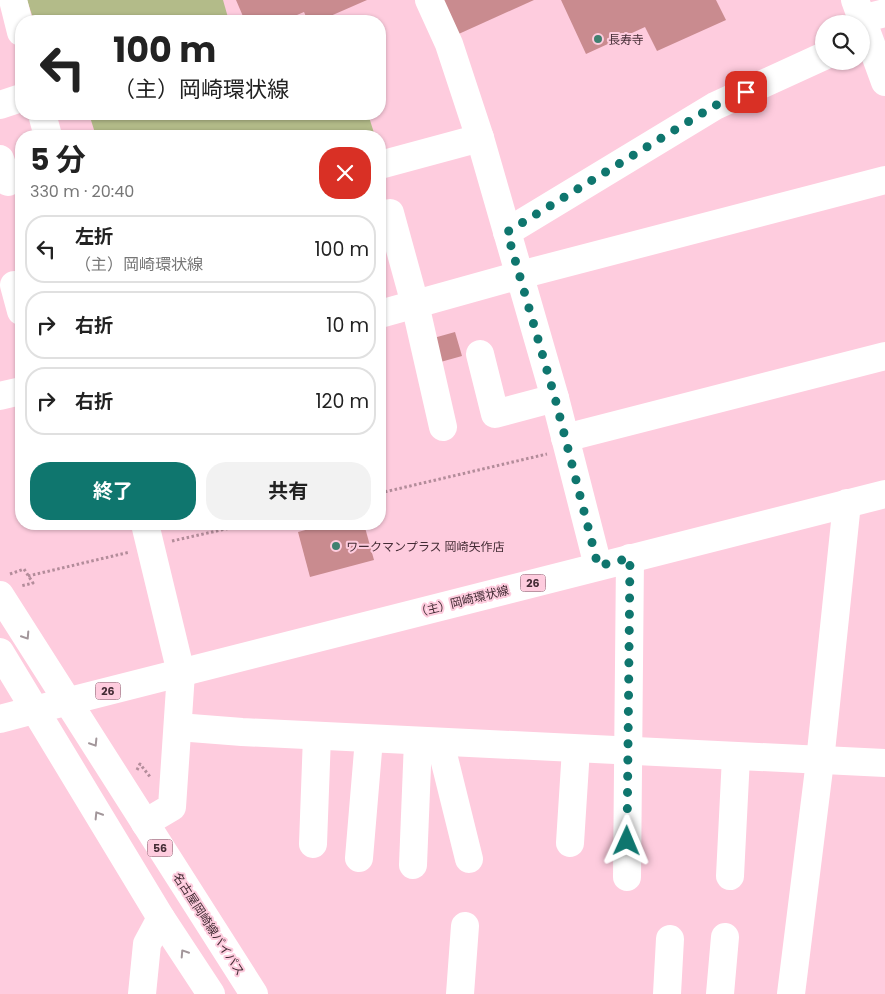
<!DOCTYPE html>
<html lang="ja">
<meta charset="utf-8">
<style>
:root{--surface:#fff;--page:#f2f2f2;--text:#222;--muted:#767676;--line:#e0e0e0;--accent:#0f766e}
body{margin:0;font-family:Poppins,"Noto Sans JP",sans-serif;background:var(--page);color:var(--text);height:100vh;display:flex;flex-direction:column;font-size:19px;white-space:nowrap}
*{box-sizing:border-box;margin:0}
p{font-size:16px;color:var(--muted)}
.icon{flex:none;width:28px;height:28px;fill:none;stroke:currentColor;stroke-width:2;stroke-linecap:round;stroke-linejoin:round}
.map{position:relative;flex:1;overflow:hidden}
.side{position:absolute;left:15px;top:130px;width:371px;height:400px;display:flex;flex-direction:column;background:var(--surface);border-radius:20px;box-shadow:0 1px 4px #0004}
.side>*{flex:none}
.guide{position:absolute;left:15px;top:15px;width:371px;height:105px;border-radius:20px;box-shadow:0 1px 4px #0004;background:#fff;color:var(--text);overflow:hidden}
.tools{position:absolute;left:815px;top:15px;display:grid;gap:10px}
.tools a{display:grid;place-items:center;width:55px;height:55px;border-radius:50%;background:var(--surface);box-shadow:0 1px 4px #0004;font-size:25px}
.pin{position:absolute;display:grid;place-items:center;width:42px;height:42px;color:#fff;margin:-21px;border-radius:10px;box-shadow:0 2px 8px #0006}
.me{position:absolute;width:55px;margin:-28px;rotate:1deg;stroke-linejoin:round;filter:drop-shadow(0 0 4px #0008)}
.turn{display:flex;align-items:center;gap:18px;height:105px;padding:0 15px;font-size:22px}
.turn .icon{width:65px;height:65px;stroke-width:2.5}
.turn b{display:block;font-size:35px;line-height:42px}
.round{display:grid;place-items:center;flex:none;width:52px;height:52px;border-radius:20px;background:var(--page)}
.overview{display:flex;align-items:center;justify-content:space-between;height:85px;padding:0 15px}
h1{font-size:30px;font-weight:700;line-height:38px}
.button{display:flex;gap:10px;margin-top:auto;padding:10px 15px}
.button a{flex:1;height:58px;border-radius:20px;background:var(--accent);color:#fff;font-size:20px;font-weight:700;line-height:58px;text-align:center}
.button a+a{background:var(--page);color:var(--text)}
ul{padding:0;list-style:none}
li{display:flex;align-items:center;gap:15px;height:68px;margin:0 10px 8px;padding:0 5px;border:2px solid var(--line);border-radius:20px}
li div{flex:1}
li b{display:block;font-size:19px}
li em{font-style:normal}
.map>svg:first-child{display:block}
</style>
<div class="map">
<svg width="885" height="994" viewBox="0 0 885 994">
<rect width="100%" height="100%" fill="#feccde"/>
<!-- green -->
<g fill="#b3bb89">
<path d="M27,0H223L229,21H34Z"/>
<path d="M89,114H368L375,136H96Z"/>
</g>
<!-- building -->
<g fill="#c98b8f">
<path d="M236,0H367L319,21H308L304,12L283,21H245Z"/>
<path d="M435,0H534L452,37Z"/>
<path d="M561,0H716L726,20L657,51L645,27L586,54Z"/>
<path d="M455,332L462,356L437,363L430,339Z"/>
<path d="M328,524H364L374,560L310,577L298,532Z"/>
</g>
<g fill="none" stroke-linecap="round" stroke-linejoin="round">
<!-- path -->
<g stroke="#b38c9a" stroke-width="3" stroke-dasharray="2.5 2.5" stroke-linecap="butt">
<path d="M380,493L547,454"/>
<path d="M172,541L248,524"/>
<path d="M10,574L24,569L33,583L21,586"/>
<path d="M28,576L130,552"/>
<path d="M137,770L140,764L151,778"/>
</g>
<!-- minor -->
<g stroke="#fff" stroke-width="28">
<path d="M13,0L21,32"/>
<path d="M429,0L449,44L480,138L555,398L598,566"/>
<path d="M855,0L885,82"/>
<path d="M861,19L885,13"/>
<path d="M0,105L21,98"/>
<path d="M42,114L48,136"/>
<path d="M0,159L8,182"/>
<path d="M380,165L480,138"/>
<path d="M390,213L415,304L443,427"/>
<path d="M507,232L715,106L824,56"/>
<path d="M14,285L21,311"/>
<path d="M380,314L520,275L885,180"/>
<path d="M480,354L495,414L555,398"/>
<path d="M0,396L21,391"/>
<path d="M565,438L885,356"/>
<path d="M0,719L34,710"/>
<path d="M178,727L242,732L885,763"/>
<path d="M440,742L469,859"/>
<path d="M145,823L172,807L181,673L145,524"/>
<path d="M570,843L576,749"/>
<path d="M313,844L317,736"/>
<path d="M359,858L369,739"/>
<path d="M413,865L418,741"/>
<path d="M730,876L736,757"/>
<path d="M627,877L630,558"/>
<path d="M142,994L147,944L161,918"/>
<path d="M460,994L465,926"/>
<path d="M667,994L670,939"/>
<path d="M720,994L725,937"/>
<path d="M791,994L820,761L847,503"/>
</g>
<!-- major -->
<g stroke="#fff" stroke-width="28">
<path d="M0,595L254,994"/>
<path d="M0,652L161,918L211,994"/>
<path d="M34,710L885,494"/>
</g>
</g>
<!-- one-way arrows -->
<defs><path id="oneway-chevron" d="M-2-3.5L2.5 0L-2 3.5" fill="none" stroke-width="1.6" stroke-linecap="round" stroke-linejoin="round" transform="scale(1.25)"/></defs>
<g stroke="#a2969a">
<use href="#oneway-chevron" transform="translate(26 636) rotate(57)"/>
<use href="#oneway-chevron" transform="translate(94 743) rotate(58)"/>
<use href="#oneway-chevron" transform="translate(98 815) rotate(-122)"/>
<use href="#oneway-chevron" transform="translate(184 953) rotate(-123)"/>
</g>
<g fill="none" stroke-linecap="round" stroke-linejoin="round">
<!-- route -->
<path stroke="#0f766e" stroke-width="9" stroke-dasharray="0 16.2" d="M627,841L630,558L598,566L555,398L507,232L714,106L746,92"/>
</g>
<!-- markers -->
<g fill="#408170" stroke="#feccde" stroke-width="2">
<circle cx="598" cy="39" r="5"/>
<circle cx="336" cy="546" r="5"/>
</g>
<g text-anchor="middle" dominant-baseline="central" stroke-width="4" stroke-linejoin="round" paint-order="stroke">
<!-- shield labels -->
<g fill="#feccde" stroke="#7c5c68" stroke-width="1">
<rect x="520.5" y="574.5" width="25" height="17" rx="4"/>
<rect x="95.5" y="682.5" width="25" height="17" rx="4"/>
<rect x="147.5" y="839.5" width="25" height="17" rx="4"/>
</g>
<g font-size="11" font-weight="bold" fill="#442c35">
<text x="533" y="583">26</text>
<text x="108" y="691">26</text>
<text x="160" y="848">56</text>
</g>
<!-- poi labels -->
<g font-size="12" fill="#442c35" stroke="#feccde" text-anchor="start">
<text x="608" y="39">長寿寺</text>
<text x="346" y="546">ワークマンプラス 岡崎矢作店</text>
</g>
<!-- street labels -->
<g font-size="12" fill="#442c35" stroke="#feccde">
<text transform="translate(462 601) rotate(-14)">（主）岡崎環状線</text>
<text transform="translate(209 924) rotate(57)">名古屋岡崎線バイパス</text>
</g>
</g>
</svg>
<div class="tools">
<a><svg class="icon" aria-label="search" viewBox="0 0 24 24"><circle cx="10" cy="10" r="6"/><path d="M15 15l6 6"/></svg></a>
</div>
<div class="pin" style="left:746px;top:92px;background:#d93025"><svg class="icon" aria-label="arrive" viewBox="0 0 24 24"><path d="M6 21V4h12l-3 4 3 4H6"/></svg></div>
<svg class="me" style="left:627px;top:841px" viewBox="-20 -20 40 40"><path d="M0-17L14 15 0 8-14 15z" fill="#0f766e" stroke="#fff" stroke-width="4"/></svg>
<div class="guide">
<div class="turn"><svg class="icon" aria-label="left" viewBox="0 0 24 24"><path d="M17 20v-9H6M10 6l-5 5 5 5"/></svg><div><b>100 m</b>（主）岡崎環状線</div></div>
</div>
<section class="side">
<div class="overview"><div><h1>5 分</h1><p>330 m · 20:40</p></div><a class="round" style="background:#d93025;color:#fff"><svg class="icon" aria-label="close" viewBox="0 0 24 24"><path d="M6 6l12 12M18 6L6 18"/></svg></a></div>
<ul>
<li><svg class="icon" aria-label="left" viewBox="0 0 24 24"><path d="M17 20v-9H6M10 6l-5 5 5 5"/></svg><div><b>左折</b><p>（主）岡崎環状線</p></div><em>100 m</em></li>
<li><svg class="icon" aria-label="right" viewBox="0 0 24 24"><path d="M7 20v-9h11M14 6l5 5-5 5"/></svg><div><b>右折</b></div><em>10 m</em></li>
<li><svg class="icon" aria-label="right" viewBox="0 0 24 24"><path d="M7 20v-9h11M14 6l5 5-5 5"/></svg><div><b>右折</b></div><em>120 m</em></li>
</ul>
<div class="button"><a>終了</a><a>共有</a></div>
</section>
</div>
